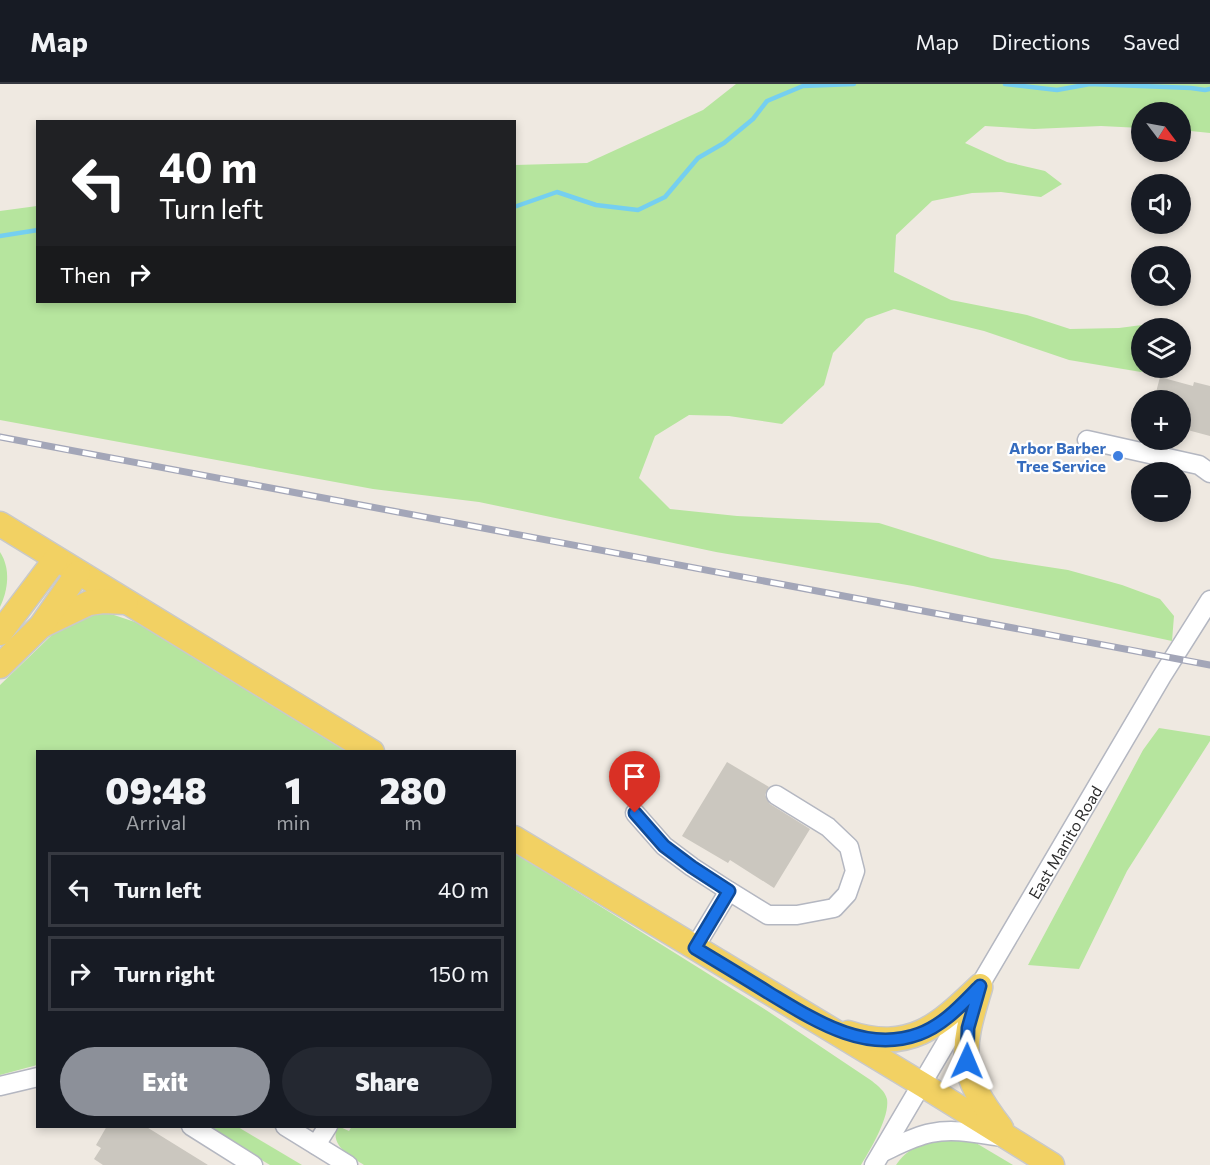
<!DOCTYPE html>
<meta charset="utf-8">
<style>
:root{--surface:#171b24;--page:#242831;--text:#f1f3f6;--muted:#9ea1a6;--line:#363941;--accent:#8c9099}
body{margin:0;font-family:Commissioner,sans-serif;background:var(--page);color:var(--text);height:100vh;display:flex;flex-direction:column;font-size:22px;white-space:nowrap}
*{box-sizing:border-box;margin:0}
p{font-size:20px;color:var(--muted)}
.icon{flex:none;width:33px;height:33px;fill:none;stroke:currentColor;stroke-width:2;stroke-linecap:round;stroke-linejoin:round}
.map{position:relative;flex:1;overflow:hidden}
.side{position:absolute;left:36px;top:666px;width:480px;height:378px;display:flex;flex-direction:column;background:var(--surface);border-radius:0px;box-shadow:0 3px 9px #0003}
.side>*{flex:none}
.guide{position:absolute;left:36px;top:36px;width:480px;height:183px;border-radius:0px;box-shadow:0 3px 9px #0003;background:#202124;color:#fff;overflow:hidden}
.needle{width:39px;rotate:122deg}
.buttons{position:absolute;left:1131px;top:18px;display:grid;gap:12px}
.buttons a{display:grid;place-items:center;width:60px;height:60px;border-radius:50%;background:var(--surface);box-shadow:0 3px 9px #0003;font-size:30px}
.pin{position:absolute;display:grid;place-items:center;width:51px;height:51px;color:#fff;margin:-62px -26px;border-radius:50% 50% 50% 0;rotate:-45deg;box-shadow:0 0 6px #0007}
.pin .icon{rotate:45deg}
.me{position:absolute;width:66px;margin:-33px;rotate:1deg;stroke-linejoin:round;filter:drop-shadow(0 0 4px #0008)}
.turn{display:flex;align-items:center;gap:21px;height:126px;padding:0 24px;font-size:27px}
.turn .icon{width:78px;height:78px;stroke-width:2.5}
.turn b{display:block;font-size:42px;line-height:51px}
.then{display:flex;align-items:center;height:57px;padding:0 24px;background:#0003;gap:12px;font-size:22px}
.eta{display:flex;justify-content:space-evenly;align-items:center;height:102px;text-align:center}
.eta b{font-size:36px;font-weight:800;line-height:42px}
.primary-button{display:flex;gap:12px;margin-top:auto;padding:12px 24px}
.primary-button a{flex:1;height:69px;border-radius:36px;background:var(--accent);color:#fff;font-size:24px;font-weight:800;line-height:69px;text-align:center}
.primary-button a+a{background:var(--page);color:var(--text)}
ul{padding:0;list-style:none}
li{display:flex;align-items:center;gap:18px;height:75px;margin:0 12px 9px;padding:0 12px;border:3px solid var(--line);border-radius:0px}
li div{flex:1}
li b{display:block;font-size:22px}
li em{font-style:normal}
header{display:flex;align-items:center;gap:36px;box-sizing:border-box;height:84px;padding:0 30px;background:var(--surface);border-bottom:2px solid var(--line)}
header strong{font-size:28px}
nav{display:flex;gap:33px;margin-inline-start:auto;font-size:21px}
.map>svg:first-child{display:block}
</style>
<header>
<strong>Map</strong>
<nav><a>Map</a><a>Directions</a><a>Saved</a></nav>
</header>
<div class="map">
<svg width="1210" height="1081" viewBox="0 0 1210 1081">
<rect width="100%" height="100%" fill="#efe9e1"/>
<!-- green -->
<g fill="#b6e59e">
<path d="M736,0H1210V49L1181,46L1180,28H1142L1141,44L1101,42L1034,45L985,42L965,59L1007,78L1045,87L1062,100L1041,113L1001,108L972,109L932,117L896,151L894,188L951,216L1027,231L1070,245L1119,244L1165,238L1173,244H1142V284H1153L1141,288L1069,276L984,247L894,225L866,235L833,269L824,301L782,340L729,332L689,331L655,352L639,394L670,425L737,432L879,439L991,474L1068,486L1122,501L1160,515L1174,532L1172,557L913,502L716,468L479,418L373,405L0,336V127L37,122L38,218H514L515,81L587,79L703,26Z"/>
<path d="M0,468C11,485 8,506 0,523Z"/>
<path d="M96,529L111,530L141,540L352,667L38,668L37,981L0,991V601L55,548Z"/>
<path d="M1159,644L1210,652V657L1127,787L1079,885L1028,881L1143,666Z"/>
<path d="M515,769L769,928L872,997C878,1002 885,1007 887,1015C890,1033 870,1066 861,1081H364C351,1073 328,1061 338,1042L349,1047L352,1042H514Z"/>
<path d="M207,1044L238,1043L302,1081H270Z"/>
<path d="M962,1055L976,1059L1013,1081H896C912,1057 936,1056 962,1055Z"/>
</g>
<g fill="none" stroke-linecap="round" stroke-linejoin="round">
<!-- stream -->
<g stroke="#75cff0" stroke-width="4.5">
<path d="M1005,0L1057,6L1090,0L1191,4L1205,6L1210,5"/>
<path d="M514,123L557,108L596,121L638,126L665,113L698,74L724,59L753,35L767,17L803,2L854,0"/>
<path d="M0,152L38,146"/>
</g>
</g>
<!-- building -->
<g fill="#cbc7bf">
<path d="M1160,293L1193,302L1194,298L1210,302V352L1180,344V316H1154Z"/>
<path d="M727,678L769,703L765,711L770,720L810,745L774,804L730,776L728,779L682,752Z"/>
<path d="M107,1042H145L208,1081H103L94,1075L101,1064L96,1061Z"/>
</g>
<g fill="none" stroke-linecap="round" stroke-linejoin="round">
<defs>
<g id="minor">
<path d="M1087,356L1199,381L1210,389"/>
<path d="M635,729L664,762L692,783L729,807"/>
<path d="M695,863L729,807L768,831H797L834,824L847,810L855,787L849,763L828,743L776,711"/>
<path d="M0,1002L38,993"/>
<path d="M191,1042L253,1081"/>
<path d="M285,1042L348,1081"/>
<path d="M316,1061L328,1042"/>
<path d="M883,1068C898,1061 915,1052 931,1049C955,1044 979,1050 1002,1053"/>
<path id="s1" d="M874,1081L1162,592L1210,516"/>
</g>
<g id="major">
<path d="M0,440L372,668"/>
<path d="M43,541L89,519L103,517L126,518"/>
<path d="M0,549L56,475"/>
<path d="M0,582L41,542L78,489"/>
<path d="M514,754L923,1001L1052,1081"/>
<path d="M980,904C960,969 958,988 1001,1044"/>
<path d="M848,949C910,969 938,942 980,902"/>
</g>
</defs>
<!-- minor casing -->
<use href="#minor" stroke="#b4b7c1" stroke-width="21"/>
<!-- major casing -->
<use href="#major" stroke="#c9c9c9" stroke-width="27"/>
<!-- minor -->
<use href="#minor" stroke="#fff" stroke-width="18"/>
<!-- major -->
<use href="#major" stroke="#f2d163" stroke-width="24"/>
<defs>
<path id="rail" d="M0,353L1210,581"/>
</defs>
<!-- rail casing -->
<use href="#rail" stroke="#a3a6b8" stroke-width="7"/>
<!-- rail -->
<use href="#rail" stroke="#fff" stroke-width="4.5" stroke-dasharray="14" stroke-linecap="butt"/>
</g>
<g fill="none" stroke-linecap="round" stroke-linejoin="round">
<defs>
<path id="route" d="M635,729L664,762L692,783L729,807L695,864C720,879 745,894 769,909C814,936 865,970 919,950C944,941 962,920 980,902L968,944L967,977"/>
</defs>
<!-- route casing -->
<use href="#route" stroke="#114b97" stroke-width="15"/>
<!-- route -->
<use href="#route" stroke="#1a73e8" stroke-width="10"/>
</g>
<!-- markers -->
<circle fill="#3f7fe0" stroke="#fff" stroke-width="2" cx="1118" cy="372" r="6"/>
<g text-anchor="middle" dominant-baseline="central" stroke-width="4.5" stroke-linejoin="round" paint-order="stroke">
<!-- shop labels -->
<g font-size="16" font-weight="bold" fill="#366cbe" stroke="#fff" text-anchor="end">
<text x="1106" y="363">Arbor Barber<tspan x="1106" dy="18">Tree Service</tspan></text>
</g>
<!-- street labels -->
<g font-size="16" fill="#2e2e2e" stroke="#fff">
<text stroke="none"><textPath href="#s1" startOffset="375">East Manito Road</textPath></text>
</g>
</g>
</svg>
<div class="buttons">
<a><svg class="needle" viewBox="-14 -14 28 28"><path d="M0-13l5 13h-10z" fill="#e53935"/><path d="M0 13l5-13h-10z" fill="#9ea1a6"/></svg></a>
<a><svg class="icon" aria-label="sound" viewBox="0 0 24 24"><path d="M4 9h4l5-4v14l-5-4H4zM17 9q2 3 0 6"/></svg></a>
<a><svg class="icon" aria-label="search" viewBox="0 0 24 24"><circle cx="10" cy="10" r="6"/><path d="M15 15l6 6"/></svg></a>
<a><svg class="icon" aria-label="layers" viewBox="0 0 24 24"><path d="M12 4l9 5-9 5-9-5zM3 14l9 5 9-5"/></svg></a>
<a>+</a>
<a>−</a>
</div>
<div class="pin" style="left:635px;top:729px;background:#d93025"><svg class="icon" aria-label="arrive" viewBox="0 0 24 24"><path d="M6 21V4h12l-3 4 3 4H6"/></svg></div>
<svg class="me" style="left:967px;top:977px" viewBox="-20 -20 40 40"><path d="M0-17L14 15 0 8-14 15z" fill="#1a73e8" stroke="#fff" stroke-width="4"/></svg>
<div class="guide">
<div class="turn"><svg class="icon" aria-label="left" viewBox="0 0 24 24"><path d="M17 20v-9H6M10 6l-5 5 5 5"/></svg><div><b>40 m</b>Turn left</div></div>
<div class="then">Then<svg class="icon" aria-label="right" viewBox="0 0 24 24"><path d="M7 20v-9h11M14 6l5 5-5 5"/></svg></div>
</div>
<section class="side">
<div class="eta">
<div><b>09:48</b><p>Arrival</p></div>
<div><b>1</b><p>min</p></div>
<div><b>280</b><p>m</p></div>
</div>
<ul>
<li><svg class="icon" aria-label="left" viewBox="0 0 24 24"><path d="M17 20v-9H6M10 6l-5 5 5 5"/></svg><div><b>Turn left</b></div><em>40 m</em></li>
<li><svg class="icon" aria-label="right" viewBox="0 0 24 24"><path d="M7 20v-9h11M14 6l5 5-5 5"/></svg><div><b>Turn right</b></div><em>150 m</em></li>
</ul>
<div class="primary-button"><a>Exit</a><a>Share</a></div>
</section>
</div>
